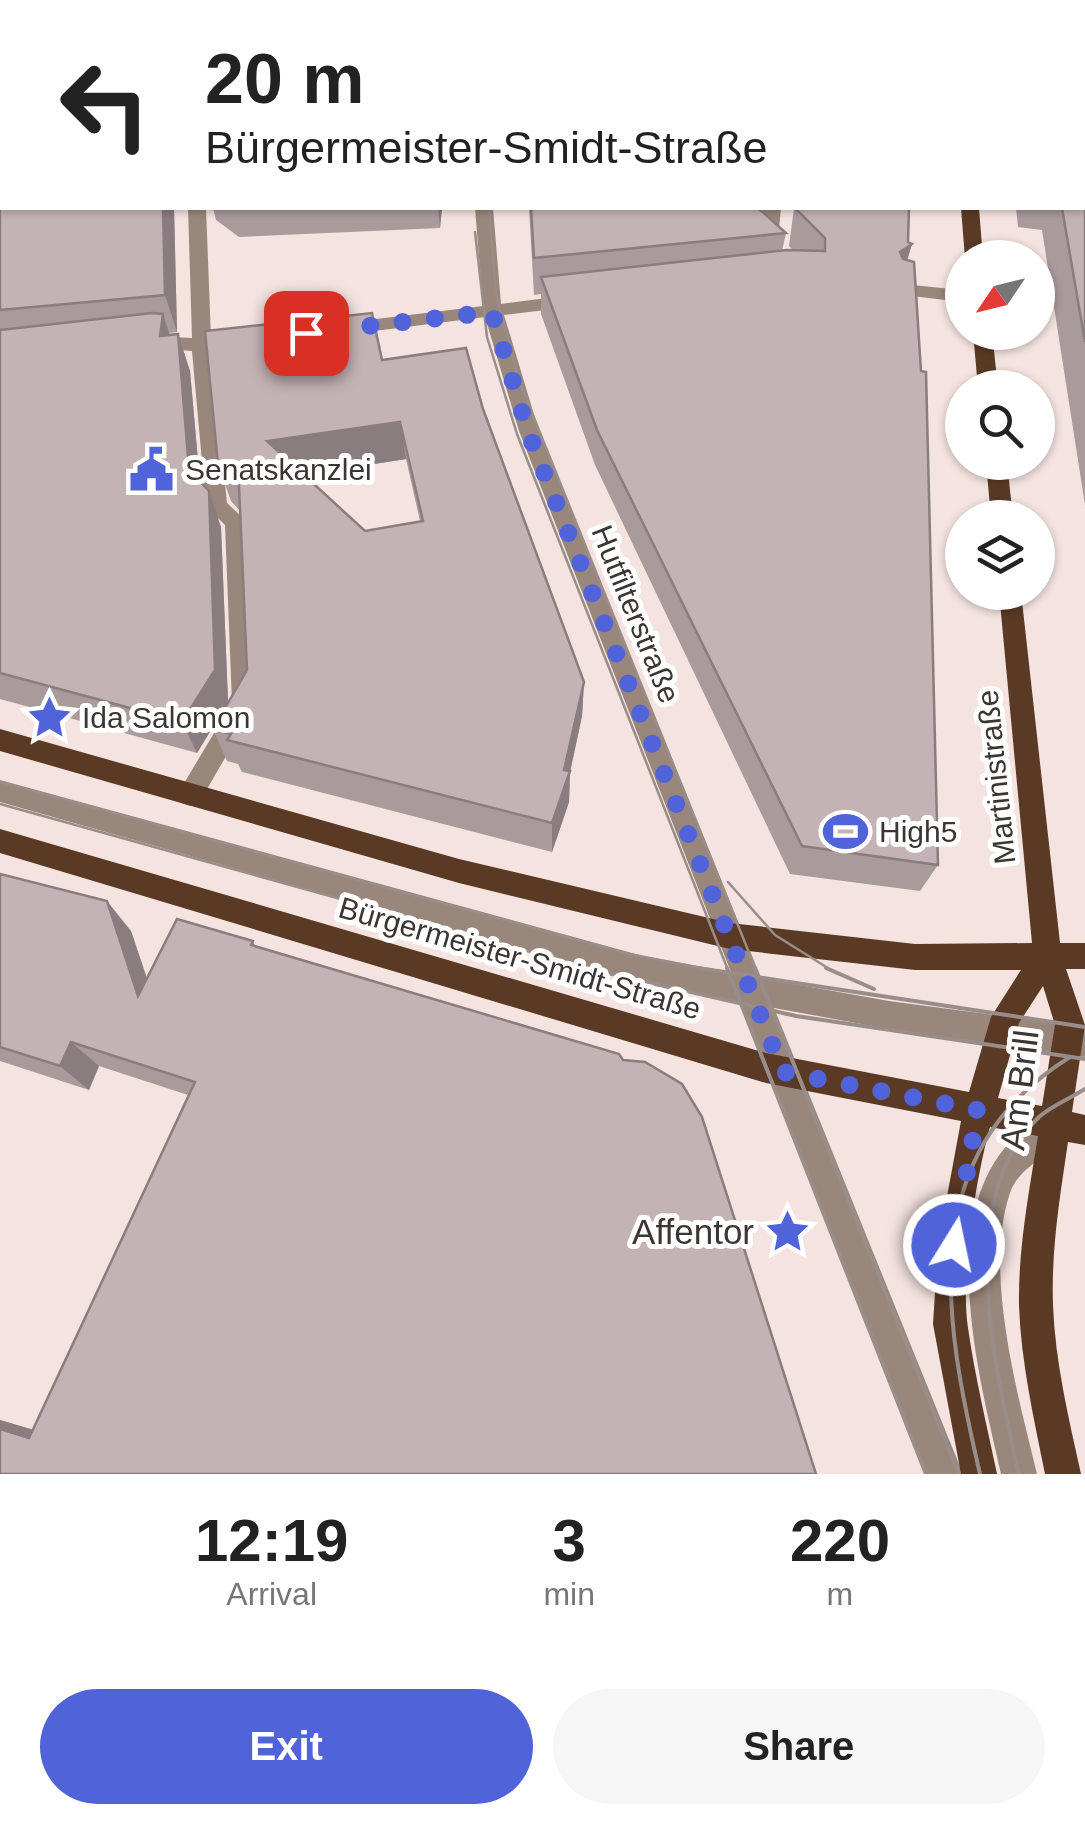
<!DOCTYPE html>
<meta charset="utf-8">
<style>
:root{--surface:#fff;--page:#f6f6f6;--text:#222;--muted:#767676;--accent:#5063d8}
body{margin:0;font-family:Arial,sans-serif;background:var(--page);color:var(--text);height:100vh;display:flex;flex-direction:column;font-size:38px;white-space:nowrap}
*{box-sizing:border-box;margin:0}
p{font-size:32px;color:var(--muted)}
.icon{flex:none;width:55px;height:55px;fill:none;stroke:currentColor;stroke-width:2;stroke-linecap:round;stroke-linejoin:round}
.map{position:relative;height:1474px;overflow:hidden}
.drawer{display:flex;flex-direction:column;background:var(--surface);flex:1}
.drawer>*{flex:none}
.guide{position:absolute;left:0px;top:0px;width:1085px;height:210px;box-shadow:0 2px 8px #0004;background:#fff;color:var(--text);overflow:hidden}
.needle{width:65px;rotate:235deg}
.tools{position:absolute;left:945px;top:240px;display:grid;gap:20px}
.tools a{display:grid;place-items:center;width:110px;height:110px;border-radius:50%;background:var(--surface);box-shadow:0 2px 8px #0004;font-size:50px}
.pin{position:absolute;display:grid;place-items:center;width:85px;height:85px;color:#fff;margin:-42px;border-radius:20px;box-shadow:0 5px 15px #0006}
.me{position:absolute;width:110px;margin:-55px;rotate:10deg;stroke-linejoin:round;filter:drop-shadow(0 0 8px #0008)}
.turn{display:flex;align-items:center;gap:35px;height:210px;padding:0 40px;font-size:45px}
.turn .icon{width:130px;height:130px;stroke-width:2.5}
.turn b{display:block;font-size:70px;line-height:85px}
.eta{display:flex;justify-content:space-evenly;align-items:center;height:170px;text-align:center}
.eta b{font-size:60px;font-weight:700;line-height:70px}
.primary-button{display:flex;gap:20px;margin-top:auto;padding:20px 40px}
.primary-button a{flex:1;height:115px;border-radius:60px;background:var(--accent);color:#fff;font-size:40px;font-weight:700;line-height:115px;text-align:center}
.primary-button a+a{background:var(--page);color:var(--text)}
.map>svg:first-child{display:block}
</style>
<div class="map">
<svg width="1085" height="1474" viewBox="0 0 1085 1474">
<rect width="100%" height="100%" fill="#f4e3df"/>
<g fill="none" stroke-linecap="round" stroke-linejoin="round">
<!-- minor -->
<g fill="#9a877b" fill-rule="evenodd">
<path d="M188,208H206L211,338L238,335L248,341L238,347L211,350L227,503L247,522L256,704L199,803L190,806L181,803L177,795L232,703L225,525L206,506L192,351L149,348L139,342L149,336L192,338Z"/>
<path d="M475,208H493L501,304L571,295L580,301L571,307L504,315L539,431L761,978L889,1001L1085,1027V1057L889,1029L774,1008L963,1474H927L742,1002L643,984L0,802V780L643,956L731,972L519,431L485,317L343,335L334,329L343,323L483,306Z"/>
<path d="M763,208H781L778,240L769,245L760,240Z"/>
<path d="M902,284L962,290V302L895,294L893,290Z"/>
<path d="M1055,1112L1066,1116L1070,1127C1059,1156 1021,1161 1010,1193C983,1272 1018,1395 1037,1474H1001C977,1366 921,1167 1055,1112Z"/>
</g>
<!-- major -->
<g fill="#5a3a24" fill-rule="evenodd">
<rect x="983" y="0" width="14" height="2"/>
<path d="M961,208H979L983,258H965Z"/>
<path d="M973,332H992L998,388H978Z"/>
<path d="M986,462H1007L1013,518H991Z"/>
<path d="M999,592H1021L1060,943H1085V969H1066L1085,1025L1072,1112L1085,1115V1145L1068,1142C1060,1196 1051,1250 1053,1305C1055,1362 1069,1419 1081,1474H1045C1034,1419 1021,1362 1019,1306C1018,1249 1029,1192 1038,1136L990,1127C976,1178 960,1276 968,1328C975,1377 987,1426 997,1474H961L933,1324L938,1245L961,1121L766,1083L0,853V829L766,1053L969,1092L991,1017L1021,970H915L730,949L459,883L0,751V729L459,859L730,923L915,944L1032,943ZM1043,986L1055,1025L1042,1106L998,1098L1019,1023Z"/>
</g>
<!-- tram-far1 -->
<g stroke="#998d8a" stroke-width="2.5">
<path d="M489,208L496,294L518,378L756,970"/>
<path d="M475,232L487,337L517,434L728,970"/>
<path d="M0,782L629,954L711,970"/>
<path d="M0,804L595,970"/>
<path d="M728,882L775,935L831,970"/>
</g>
<!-- tram -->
<g stroke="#998d8a" stroke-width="4">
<path d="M586,968L796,1016L1085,1059"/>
<path d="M698,968L1085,1027"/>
<path d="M727,968L926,1474"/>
<path d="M755,968L959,1474"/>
<path d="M826,968L874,989"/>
<path d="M980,1474C944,1320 913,1155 1070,1057"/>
<path d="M1019,1474C996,1373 952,1199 1039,1117C1051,1106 1071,1098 1085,1089"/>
</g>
</g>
<!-- wall -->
<g fill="#a99a9c" fill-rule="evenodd">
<path d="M0,0H499L498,2H2V208H174L177,332L169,333V335L178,334L190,371L200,482L221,527L228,702L197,753L0,699Z"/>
<path d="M1024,0H1085V96L1082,93V2H1024Z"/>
<path d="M1085,97V505L1042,230L1018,227L1016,208H1082Z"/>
<path d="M213,208H442L440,228L239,237L216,220Z"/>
<path d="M529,208H758L786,233L782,251L793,250L789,246L794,208H909L908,242L912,244L907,260L938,865L920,891L790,874L595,465L541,314V294L534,295Z"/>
<path d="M382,360L483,409L584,682L582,716L570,772L569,802L552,852L242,772L238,764L227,761L213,729L247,670L240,511L231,501L218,464ZM406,459L420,521L365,531L304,475Z"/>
<path d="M0,874L131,931L147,979L253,941L256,947L619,1054L0,1474V1420L33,1430L188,1095L99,1066L89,1090L0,1061Z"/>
</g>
<!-- shaded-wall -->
<g fill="#897d7f">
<path d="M485,0H499L498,2H484Z"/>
<path d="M163,208H174L177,332L165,295Z"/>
<path d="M438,208H442L440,228Z"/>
<path d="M912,244L901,281L900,252Z"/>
<path d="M163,314L175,351L160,336Z"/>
<path d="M178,334L190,371L202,506L189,470Z"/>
<path d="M400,422L406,459L277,479L267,441Z"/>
<path d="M209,491L221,527L228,702L197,753L182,722Z"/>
<path d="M584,682L582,716L570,772L569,802L552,852V823Z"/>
<path d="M107,901L131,931L162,1023L138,996Z"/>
<path d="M71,1042L99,1066L89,1090L60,1066Z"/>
<path d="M0,1420L65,1439L29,1438L0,1429Z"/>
</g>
<!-- building -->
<g fill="#c4b3b5" stroke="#897d7f" stroke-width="2.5" fill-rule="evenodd">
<path d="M0,0H73L76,2H2V208H163L165,295L0,310Z"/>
<path d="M261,0H485L484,2H259Z"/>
<path d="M564,0H912L911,2H564Z"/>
<path d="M1037,0H1085V37L1082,34V2H1037Z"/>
<path d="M1082,97H1085V342L1062,208H1082Z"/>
<path d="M531,208H758L786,233L534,258Z"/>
<path d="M797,208H909L908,242L912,244L900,252L903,259L914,262L921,371L926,372L938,865L802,846L597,430L541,277L787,250L825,251V238L796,209Z"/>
<path d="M152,313L163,314L160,336L178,334L189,470L209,491L215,670L182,722L0,673V330Z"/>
<path d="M372,313L382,360L466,348L483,409L584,682L564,770L570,771L552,823L227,740L231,734L213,729L247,670L239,485L218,464L205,331ZM400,422L423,521L365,531L267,441Z"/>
<path d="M0,874L107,901L138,996L177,919L253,941L251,945L619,1054L623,1060L645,1062L682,1084L702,1117L816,1474H0V1429L29,1438L195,1082L71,1042L60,1066L0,1047Z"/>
</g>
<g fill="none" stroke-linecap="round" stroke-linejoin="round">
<!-- route -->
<path stroke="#5063d8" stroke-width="18" stroke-dasharray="0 32.4" d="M306,333L492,312L528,432L783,1072L978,1110L954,1245"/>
</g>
<!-- icons -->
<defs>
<symbol id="civic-bare" viewBox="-9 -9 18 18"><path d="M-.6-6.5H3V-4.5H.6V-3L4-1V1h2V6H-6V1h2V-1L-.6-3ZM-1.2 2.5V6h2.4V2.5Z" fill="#5063d8" stroke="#fff" stroke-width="2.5" paint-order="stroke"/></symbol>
<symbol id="sight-bare" viewBox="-9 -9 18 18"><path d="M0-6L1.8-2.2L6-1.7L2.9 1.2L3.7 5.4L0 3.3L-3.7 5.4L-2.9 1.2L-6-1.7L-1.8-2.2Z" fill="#5063d8" stroke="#fff" stroke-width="2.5" paint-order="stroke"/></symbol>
<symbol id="stadium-bare" viewBox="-9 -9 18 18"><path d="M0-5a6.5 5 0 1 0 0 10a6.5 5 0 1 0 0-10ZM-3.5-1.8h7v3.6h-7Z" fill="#5063d8" stroke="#fff" stroke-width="2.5" paint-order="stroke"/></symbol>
</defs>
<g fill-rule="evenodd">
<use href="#civic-bare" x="120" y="438" width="63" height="63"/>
<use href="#sight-bare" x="18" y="686" width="63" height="63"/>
<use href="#stadium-bare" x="814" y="800" width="63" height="63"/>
<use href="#sight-bare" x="756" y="1200" width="63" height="63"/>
</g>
<g text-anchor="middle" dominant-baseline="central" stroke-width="10" stroke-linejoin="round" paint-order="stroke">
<!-- poi labels -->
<g font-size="30" fill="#3b3533" stroke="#fff" text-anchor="start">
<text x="185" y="469">Senatskanzlei</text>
<text x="82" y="717">Ida Salomon</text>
<text x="879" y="831">High5</text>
</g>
<!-- street labels -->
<g font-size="30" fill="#3b3533" stroke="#fff">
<text transform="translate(636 614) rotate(68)">Hutfilterstraße</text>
<text transform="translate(996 777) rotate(-96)">Martinistraße</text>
<text transform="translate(520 958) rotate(16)">Bürgermeister-Smidt-Straße</text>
</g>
<!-- near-street labels -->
<g font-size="35" fill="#3b3533" stroke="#fff">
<text transform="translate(1019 1090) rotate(-83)">Am Brill</text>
</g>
<!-- near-poi labels -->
<g font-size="35" fill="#3b3533" stroke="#fff" text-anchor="end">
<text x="754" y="1231">Affentor</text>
</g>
</g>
</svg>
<div class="tools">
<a><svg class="needle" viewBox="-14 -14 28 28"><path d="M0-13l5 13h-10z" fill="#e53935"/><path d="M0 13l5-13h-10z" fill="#767676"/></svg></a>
<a><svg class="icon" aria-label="search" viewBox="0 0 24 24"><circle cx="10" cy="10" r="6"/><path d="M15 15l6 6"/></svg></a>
<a><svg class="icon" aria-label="layers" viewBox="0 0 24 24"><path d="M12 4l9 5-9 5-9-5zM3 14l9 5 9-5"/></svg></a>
</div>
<div class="pin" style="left:306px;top:333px;background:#d93025"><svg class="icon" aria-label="arrive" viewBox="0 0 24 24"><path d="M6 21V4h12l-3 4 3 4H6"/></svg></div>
<svg class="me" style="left:954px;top:1245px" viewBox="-20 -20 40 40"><circle r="17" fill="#5063d8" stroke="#fff" stroke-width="3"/><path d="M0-11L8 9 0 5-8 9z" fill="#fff"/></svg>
<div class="guide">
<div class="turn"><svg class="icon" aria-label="left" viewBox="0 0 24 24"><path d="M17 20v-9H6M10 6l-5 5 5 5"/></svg><div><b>20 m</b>Bürgermeister-Smidt-Straße</div></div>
</div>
</div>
<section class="drawer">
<div class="eta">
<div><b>12:19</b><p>Arrival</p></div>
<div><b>3</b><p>min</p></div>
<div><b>220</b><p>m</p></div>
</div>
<div class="primary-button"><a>Exit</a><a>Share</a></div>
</section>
